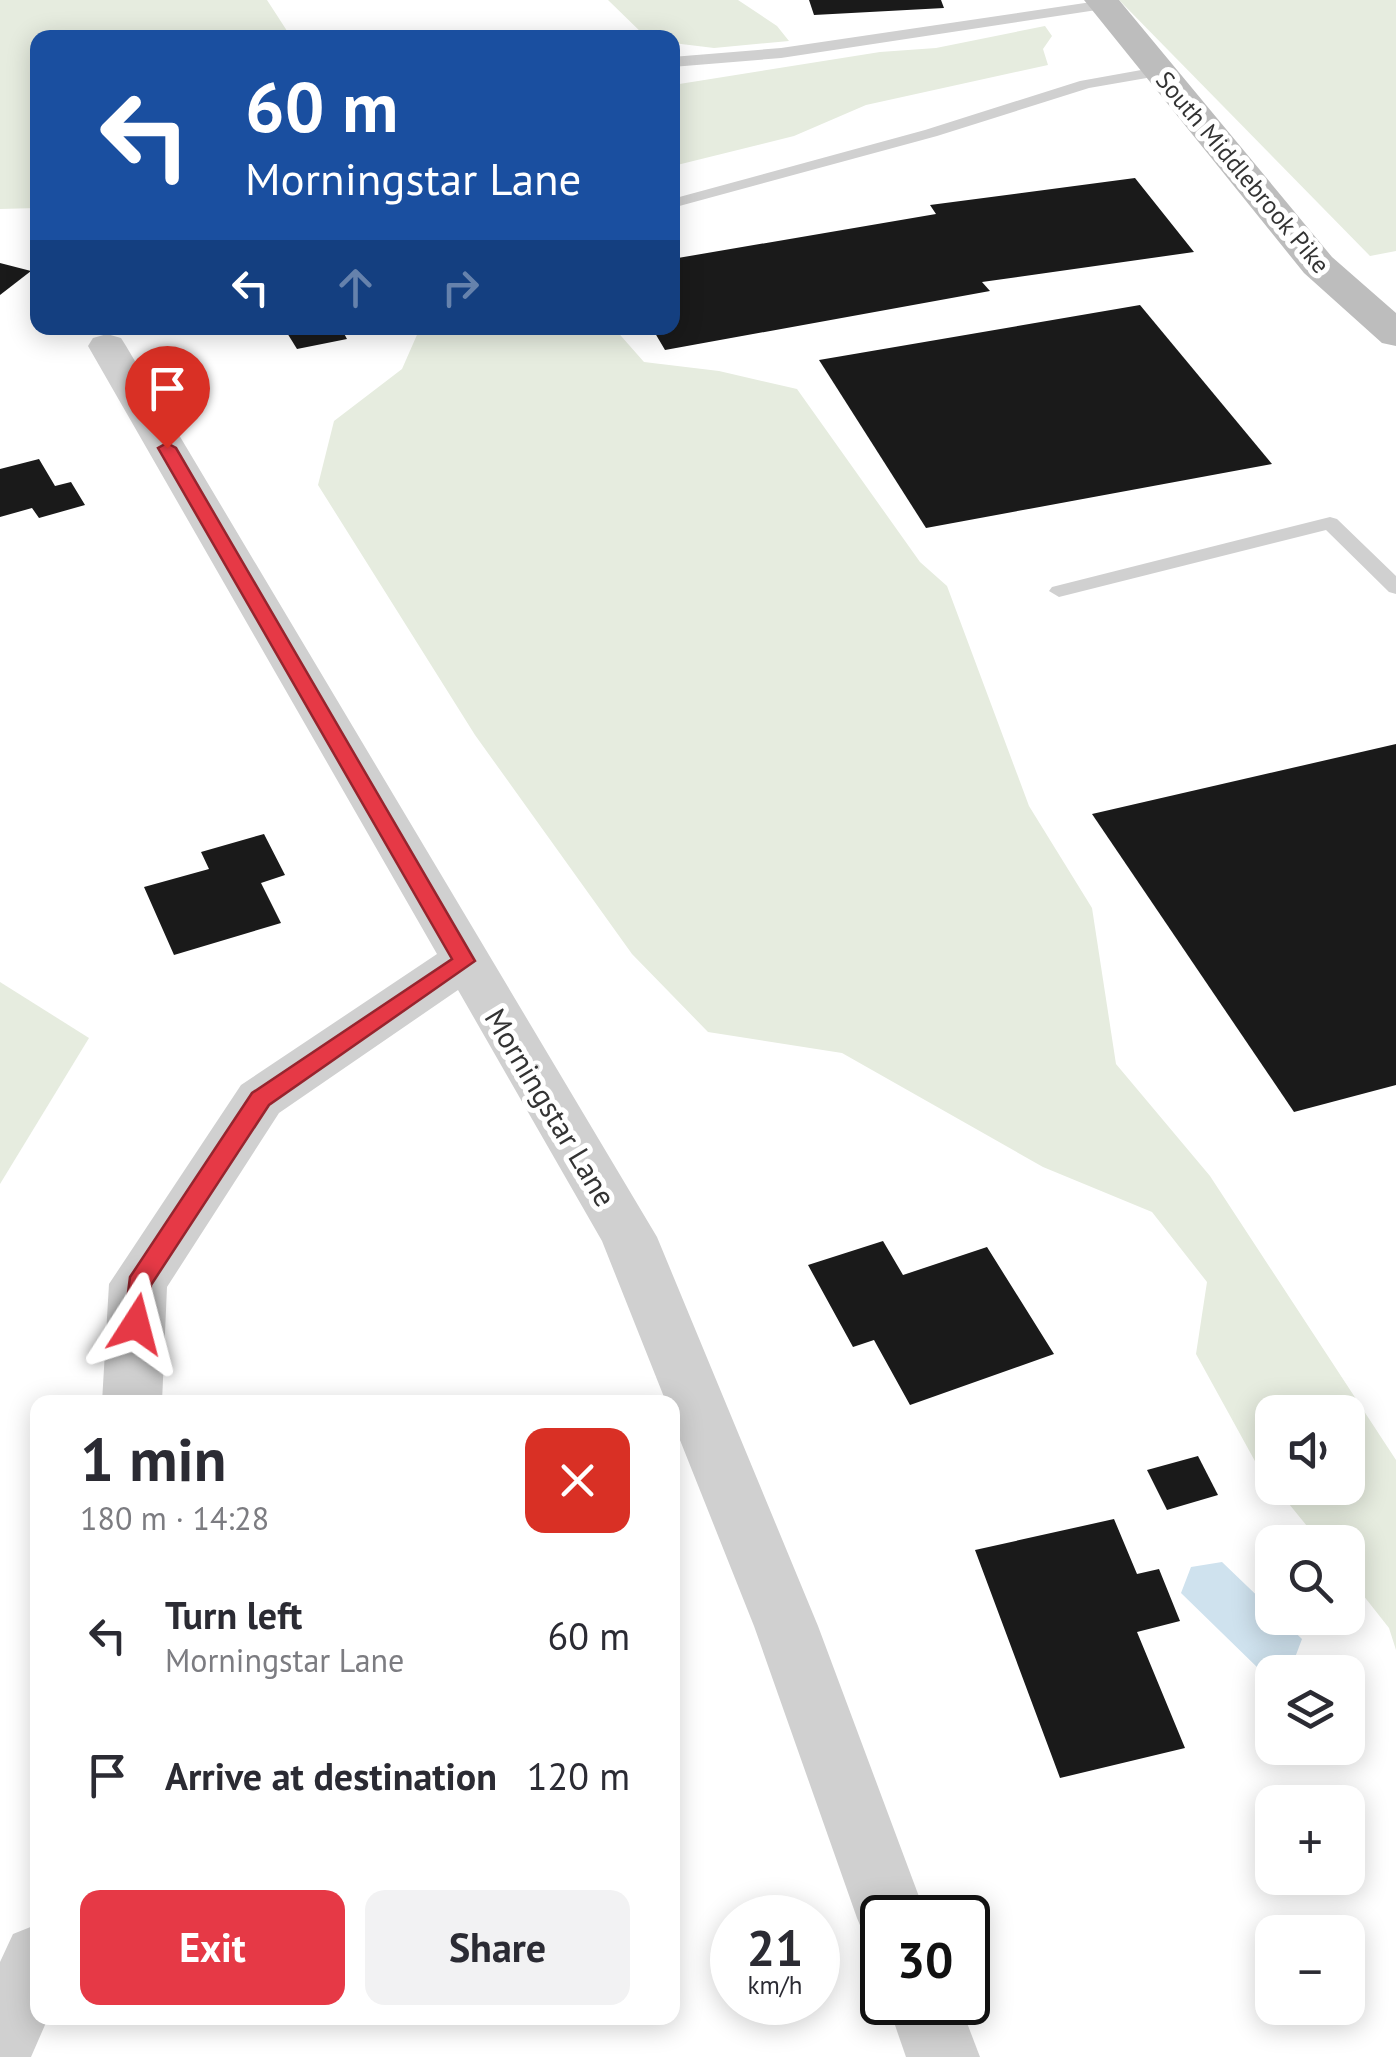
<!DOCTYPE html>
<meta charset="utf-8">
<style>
:root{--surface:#fff;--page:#f2f2f3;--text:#2b2b33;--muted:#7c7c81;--accent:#e63946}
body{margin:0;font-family:"PT Sans",sans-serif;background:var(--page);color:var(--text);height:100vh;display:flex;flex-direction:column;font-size:38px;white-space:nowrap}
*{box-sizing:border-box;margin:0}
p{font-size:32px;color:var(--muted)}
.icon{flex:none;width:55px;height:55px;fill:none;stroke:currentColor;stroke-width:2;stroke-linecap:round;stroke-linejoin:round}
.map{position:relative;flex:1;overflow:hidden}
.sheet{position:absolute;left:30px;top:1395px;width:650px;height:630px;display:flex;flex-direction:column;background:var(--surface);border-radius:20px;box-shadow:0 5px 25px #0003}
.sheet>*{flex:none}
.banner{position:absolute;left:30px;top:30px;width:650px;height:305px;border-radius:20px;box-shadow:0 5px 25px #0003;background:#1a4fa0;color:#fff;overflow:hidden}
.fabs{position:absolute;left:1255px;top:1395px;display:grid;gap:20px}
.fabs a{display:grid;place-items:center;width:110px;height:110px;border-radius:20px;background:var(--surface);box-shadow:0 5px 25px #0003;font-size:50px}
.speed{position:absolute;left:710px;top:1895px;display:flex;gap:20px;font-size:50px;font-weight:700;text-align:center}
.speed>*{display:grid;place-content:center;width:130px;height:130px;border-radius:50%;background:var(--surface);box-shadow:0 5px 25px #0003;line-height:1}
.speed small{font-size:25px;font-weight:400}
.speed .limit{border:5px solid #111;border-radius:15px;background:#fff;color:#111}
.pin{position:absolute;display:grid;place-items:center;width:85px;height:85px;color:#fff;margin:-102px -42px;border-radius:50% 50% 50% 0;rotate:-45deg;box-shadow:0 0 10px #0007}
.pin .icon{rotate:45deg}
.me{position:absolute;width:110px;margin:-55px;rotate:9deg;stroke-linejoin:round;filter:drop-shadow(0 0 8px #0008)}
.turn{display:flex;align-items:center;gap:35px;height:210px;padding:0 50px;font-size:45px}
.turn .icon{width:130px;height:130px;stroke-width:2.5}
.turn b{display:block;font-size:70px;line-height:85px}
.lanes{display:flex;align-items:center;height:95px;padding:0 50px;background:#0003;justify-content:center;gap:50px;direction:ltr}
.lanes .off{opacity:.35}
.round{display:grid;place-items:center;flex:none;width:105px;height:105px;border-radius:20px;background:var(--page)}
.headline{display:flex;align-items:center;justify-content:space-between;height:170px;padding:0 50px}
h1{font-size:60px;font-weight:700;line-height:75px}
.cta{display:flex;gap:20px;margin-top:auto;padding:20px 50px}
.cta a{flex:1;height:115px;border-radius:20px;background:var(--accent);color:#fff;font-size:40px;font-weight:700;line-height:115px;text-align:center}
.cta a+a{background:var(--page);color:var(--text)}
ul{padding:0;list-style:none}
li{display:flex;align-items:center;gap:30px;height:140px;padding:0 50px}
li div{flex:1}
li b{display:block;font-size:38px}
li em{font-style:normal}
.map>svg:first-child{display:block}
</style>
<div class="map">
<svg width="1396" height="2057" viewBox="0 0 1396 2057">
<rect width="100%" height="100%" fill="#fff"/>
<!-- green -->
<g fill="#e6ecdf">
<path d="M0,0H267L291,37L38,38L37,208L0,209Z"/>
<path d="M608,0H738L777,26L789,41L714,48L673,43L672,38L646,37Z"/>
<path d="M1119,0H1396V251L1370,256Z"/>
<path d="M1045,26L1052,36L1043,49L1048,65L866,105L794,136L673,166V85L880,52L936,48Z"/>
<path d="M420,328H614L644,362L719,371L797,389L920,562L947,586L1029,806L1092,908L1116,1064L1210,1176L1396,1460V1650L1389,1628L1348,1576V1542H1320L1276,1488H1348V1412H1272V1483L1256,1463L1196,1354L1207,1282L1152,1212L1043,1167L842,1053L708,1032L632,954L475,735L318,485L334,421L402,369Z"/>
<path d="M0,982L89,1038L0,1184Z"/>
</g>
<!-- water -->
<path fill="#cfe2ee" d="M1222,1562L1272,1610V1618H1280L1302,1639C1288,1676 1296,1662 1261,1671L1181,1593L1191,1567Z"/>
<!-- building -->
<g fill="#1a1a1a">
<path d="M809,0H941L944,8L814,15Z"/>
<path d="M1135,178L1194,252L982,282L990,291L665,350L652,328H672V259L936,214L930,205Z"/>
<path d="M0,263L31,271L0,295Z"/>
<path d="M1140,305L1272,464L926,528L819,360Z"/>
<path d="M284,328H341L347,339L297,349Z"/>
<path d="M39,459L55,486L71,482L85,505L39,518L32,508L0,517V469Z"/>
<path d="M1396,744V1085L1294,1112L1092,814Z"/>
<path d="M264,834L285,875L261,883L281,923L174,955L144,887L209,869L201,852Z"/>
<path d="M883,1241L903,1275L987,1247L1054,1354L910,1405L874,1340L853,1347L808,1265Z"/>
<path d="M1198,1456L1218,1495L1167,1510L1147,1470Z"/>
<path d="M1114,1519L1137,1574L1159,1569L1180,1621L1137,1632L1185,1748L1060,1778L975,1550Z"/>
</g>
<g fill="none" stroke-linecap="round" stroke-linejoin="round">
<!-- service -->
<g fill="#d0d0d0" fill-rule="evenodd">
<path d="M1105,0L1113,5L1110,8L781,58L672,67V57L781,48Z"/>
<path d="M1158,67L1164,69V75L1089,88L937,136L672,208V199L925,130L1080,81Z"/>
<path d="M1330,517L1337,519L1396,576V594L1389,592L1326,530L1059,597L1049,591L1052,587Z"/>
</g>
<!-- minor -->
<g fill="#d0d0d0" fill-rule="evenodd">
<path d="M107,334L121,338L126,346L657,1237L818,1626L927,1918H882V1948L867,1942L857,1918L754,1626L672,1420V1402H666L602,1241L458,990L279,1113L167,1287L162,1402H102L109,1284L241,1085L437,954L88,346L93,338Z"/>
<path d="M38,1924V2018H48L31,2057H0V1962L13,1934Z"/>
<path d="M887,2002H959L980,2057H906Z"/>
</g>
<!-- secondary -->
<path fill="#bdbdbd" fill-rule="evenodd" d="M1084,0H1119L1332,257L1396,313V346L1382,343L1304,273Z"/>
</g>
<!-- route -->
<path fill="#e63946" stroke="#96252e" stroke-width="2.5" d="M167,443L176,448L475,961L269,1105L151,1285L145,1331H127L124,1324L130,1277L252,1093L452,959L158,448Z"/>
<g text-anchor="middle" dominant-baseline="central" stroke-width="10" stroke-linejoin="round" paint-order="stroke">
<!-- far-street labels -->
<g font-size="25" fill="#333" stroke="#fff">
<text transform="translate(1243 172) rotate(50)">South Middlebrook Pike</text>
</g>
<!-- street labels -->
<g font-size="30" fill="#333" stroke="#fff">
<text transform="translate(551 1107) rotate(59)">Morningstar Lane</text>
</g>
</g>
</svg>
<div class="fabs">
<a><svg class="icon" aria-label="sound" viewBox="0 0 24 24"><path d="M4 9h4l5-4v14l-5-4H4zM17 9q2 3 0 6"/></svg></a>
<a><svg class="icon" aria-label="search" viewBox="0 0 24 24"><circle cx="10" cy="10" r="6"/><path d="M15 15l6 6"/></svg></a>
<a><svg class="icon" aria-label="layers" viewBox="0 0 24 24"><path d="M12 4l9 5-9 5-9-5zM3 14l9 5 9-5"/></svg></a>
<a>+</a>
<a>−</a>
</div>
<div class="speed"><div>21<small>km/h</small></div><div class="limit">30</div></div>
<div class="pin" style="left:167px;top:448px;background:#d93025"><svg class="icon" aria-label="arrive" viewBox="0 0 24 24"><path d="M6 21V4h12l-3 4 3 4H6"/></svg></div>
<svg class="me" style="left:136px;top:1324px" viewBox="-20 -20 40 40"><path d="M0-17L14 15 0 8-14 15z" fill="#e63946" stroke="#fff" stroke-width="4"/></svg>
<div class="banner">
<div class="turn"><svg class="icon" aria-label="left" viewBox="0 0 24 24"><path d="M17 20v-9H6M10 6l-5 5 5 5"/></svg><div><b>60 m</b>Morningstar Lane</div></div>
<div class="lanes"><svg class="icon" aria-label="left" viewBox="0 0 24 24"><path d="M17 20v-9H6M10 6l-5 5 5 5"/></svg><svg class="icon off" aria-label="ahead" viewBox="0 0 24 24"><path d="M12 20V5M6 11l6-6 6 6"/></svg><svg class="icon off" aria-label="right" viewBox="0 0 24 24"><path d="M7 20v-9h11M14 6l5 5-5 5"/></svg></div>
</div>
<section class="sheet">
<div class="headline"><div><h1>1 min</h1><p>180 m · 14:28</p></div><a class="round" style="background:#d93025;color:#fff"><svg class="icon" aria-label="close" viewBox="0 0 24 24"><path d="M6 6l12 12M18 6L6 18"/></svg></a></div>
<ul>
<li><svg class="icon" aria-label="left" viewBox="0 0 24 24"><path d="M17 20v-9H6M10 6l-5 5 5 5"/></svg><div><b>Turn left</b><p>Morningstar Lane</p></div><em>60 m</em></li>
<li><svg class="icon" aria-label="arrive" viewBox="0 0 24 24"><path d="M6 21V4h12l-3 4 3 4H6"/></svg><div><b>Arrive at destination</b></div><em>120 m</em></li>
</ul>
<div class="cta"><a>Exit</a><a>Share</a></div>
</section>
</div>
